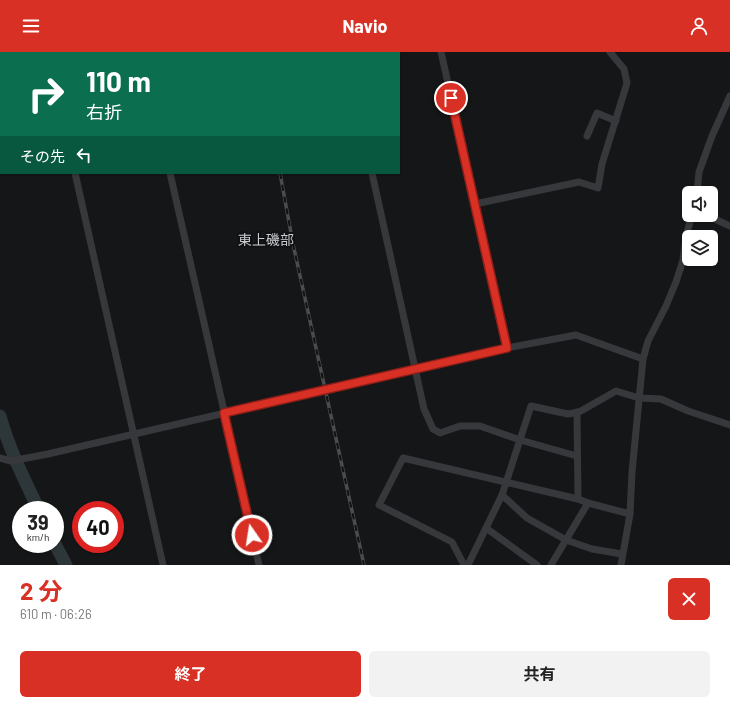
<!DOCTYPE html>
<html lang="ja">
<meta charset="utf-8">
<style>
:root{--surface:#fff;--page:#f2f2f2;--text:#222;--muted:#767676;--accent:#d93025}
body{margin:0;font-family:Barlow,"Noto Sans JP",sans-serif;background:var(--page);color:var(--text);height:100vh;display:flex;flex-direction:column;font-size:15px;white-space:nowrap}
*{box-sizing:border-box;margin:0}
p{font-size:13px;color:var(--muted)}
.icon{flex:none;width:22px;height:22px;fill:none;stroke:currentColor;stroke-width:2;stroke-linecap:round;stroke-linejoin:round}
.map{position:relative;height:513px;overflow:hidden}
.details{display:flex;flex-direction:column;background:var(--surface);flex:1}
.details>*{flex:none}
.guide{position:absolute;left:0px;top:0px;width:400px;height:122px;box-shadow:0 1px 3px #0004;background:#0b6e4f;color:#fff;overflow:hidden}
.controls{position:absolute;left:682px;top:134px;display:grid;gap:8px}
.controls a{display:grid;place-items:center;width:36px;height:36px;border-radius:6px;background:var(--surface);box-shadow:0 1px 3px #0004;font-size:20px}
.speed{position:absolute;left:12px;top:449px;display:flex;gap:8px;font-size:20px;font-weight:700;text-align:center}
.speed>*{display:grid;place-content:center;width:52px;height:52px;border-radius:50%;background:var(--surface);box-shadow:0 1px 3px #0004;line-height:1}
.speed small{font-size:10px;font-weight:400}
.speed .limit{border:6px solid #d22;background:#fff;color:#111}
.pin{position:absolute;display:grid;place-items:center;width:34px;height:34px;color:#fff;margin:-17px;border:2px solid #fff;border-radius:50%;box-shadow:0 1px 4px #0007}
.me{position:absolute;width:44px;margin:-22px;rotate:347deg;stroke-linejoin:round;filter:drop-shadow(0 0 3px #0008)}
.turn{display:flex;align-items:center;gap:14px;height:84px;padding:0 20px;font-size:18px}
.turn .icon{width:52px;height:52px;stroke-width:2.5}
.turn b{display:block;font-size:28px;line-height:34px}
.then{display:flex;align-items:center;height:38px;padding:0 20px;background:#0003;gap:8px;font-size:15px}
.round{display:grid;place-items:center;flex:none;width:42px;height:42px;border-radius:6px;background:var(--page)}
.overview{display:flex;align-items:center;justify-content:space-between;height:68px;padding:0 20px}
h1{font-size:24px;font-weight:700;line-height:30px;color:var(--accent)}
.button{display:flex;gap:8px;margin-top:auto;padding:8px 20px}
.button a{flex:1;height:46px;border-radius:6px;background:var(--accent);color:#fff;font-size:16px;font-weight:700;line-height:46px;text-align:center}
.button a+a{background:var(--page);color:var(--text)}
header{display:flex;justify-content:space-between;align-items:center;height:52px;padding:0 20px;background:var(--accent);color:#fff;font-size:18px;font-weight:700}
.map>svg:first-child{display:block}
</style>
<header><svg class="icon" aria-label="menu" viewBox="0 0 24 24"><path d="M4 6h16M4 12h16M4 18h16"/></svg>Navio<svg class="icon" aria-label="person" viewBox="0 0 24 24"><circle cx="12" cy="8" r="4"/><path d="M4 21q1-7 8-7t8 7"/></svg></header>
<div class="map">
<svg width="730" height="513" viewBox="0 0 730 513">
<rect width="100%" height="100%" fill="#151617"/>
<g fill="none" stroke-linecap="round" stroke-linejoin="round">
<!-- river -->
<g stroke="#2d3639" stroke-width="13">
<path d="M7,1L8,0"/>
<path d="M0,34L1,29"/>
<path d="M0,364C9,397 24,427 39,458"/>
<path d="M55,492L66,513"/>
</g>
<!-- minor -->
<g stroke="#37383b" stroke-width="7">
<path d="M346,0V1"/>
<path d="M441,0L507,296"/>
<path d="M147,1V0"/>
<path d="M0,47L1,46"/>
<path d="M587,84L597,61L616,69"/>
<path d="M75,121L163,513"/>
<path d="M170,121L259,513"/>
<path d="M372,121L424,357L433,377L440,381L460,374H480L520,388L577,404"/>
<path d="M697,141L699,120L712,84L730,44"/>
<path d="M475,152L579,130L598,136L602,112L627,31L624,17L610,0"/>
<path d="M706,163L730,174"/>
<path d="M577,360L578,447"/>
<path d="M0,406L11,409L48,402L507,296L576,283L643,307"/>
<path d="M486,476L537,513"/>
<path d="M622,502L592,497L566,488L527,466L502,443L531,354L568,362L579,360L616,339L639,346L661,347L688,359L730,373"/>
<path d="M464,513L452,490L379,453L403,406L578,447L588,451L630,462"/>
<path d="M468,513L502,443"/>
<path d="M551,513L588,451"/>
<path d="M621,513L630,462L632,420L643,307L648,289L666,254L676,230L683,208L686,184L692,163"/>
</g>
<defs>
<g id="rail">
<path d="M266,0V1"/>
<path d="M280,121L293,192L364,513"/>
</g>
</defs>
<!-- rail casing -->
<use href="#rail" stroke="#4a4d50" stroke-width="3.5"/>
<!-- rail -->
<use href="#rail" stroke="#101112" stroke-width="2" stroke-dasharray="6" stroke-linecap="butt"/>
</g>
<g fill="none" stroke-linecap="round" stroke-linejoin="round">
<defs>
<path id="route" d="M252,483L224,361L507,296L451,46"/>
</defs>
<!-- route casing -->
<use href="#route" stroke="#8d1f18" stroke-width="10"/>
<!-- route -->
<use href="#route" stroke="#d93025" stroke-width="7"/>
</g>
<g text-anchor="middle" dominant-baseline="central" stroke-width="4" stroke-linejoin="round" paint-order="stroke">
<!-- quarter labels -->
<g font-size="14" fill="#c9cdd2" stroke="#101112">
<text x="266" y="187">東上磯部</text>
</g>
</g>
</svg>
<div class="controls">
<a><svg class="icon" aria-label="sound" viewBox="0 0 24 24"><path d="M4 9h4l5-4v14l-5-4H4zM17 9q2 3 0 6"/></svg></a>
<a><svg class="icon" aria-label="layers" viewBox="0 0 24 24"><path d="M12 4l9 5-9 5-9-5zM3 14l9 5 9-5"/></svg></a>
</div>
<div class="speed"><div>39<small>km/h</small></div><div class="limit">40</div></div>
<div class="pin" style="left:451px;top:46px;background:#d93025"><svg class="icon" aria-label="arrive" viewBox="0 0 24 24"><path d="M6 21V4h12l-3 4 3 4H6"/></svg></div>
<svg class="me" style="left:252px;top:483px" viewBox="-20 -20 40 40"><circle r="17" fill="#d93025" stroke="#fff" stroke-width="3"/><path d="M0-11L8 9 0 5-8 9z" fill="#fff"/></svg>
<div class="guide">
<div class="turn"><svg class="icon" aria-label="right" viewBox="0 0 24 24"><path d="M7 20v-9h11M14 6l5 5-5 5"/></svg><div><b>110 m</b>右折</div></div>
<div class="then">その先<svg class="icon" aria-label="left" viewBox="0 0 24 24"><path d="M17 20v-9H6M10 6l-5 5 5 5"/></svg></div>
</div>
</div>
<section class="details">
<div class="overview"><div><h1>2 分</h1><p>610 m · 06:26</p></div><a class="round" style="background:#d93025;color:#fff"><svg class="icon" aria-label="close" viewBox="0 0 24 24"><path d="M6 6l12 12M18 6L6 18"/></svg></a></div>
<div class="button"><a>終了</a><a>共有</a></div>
</section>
